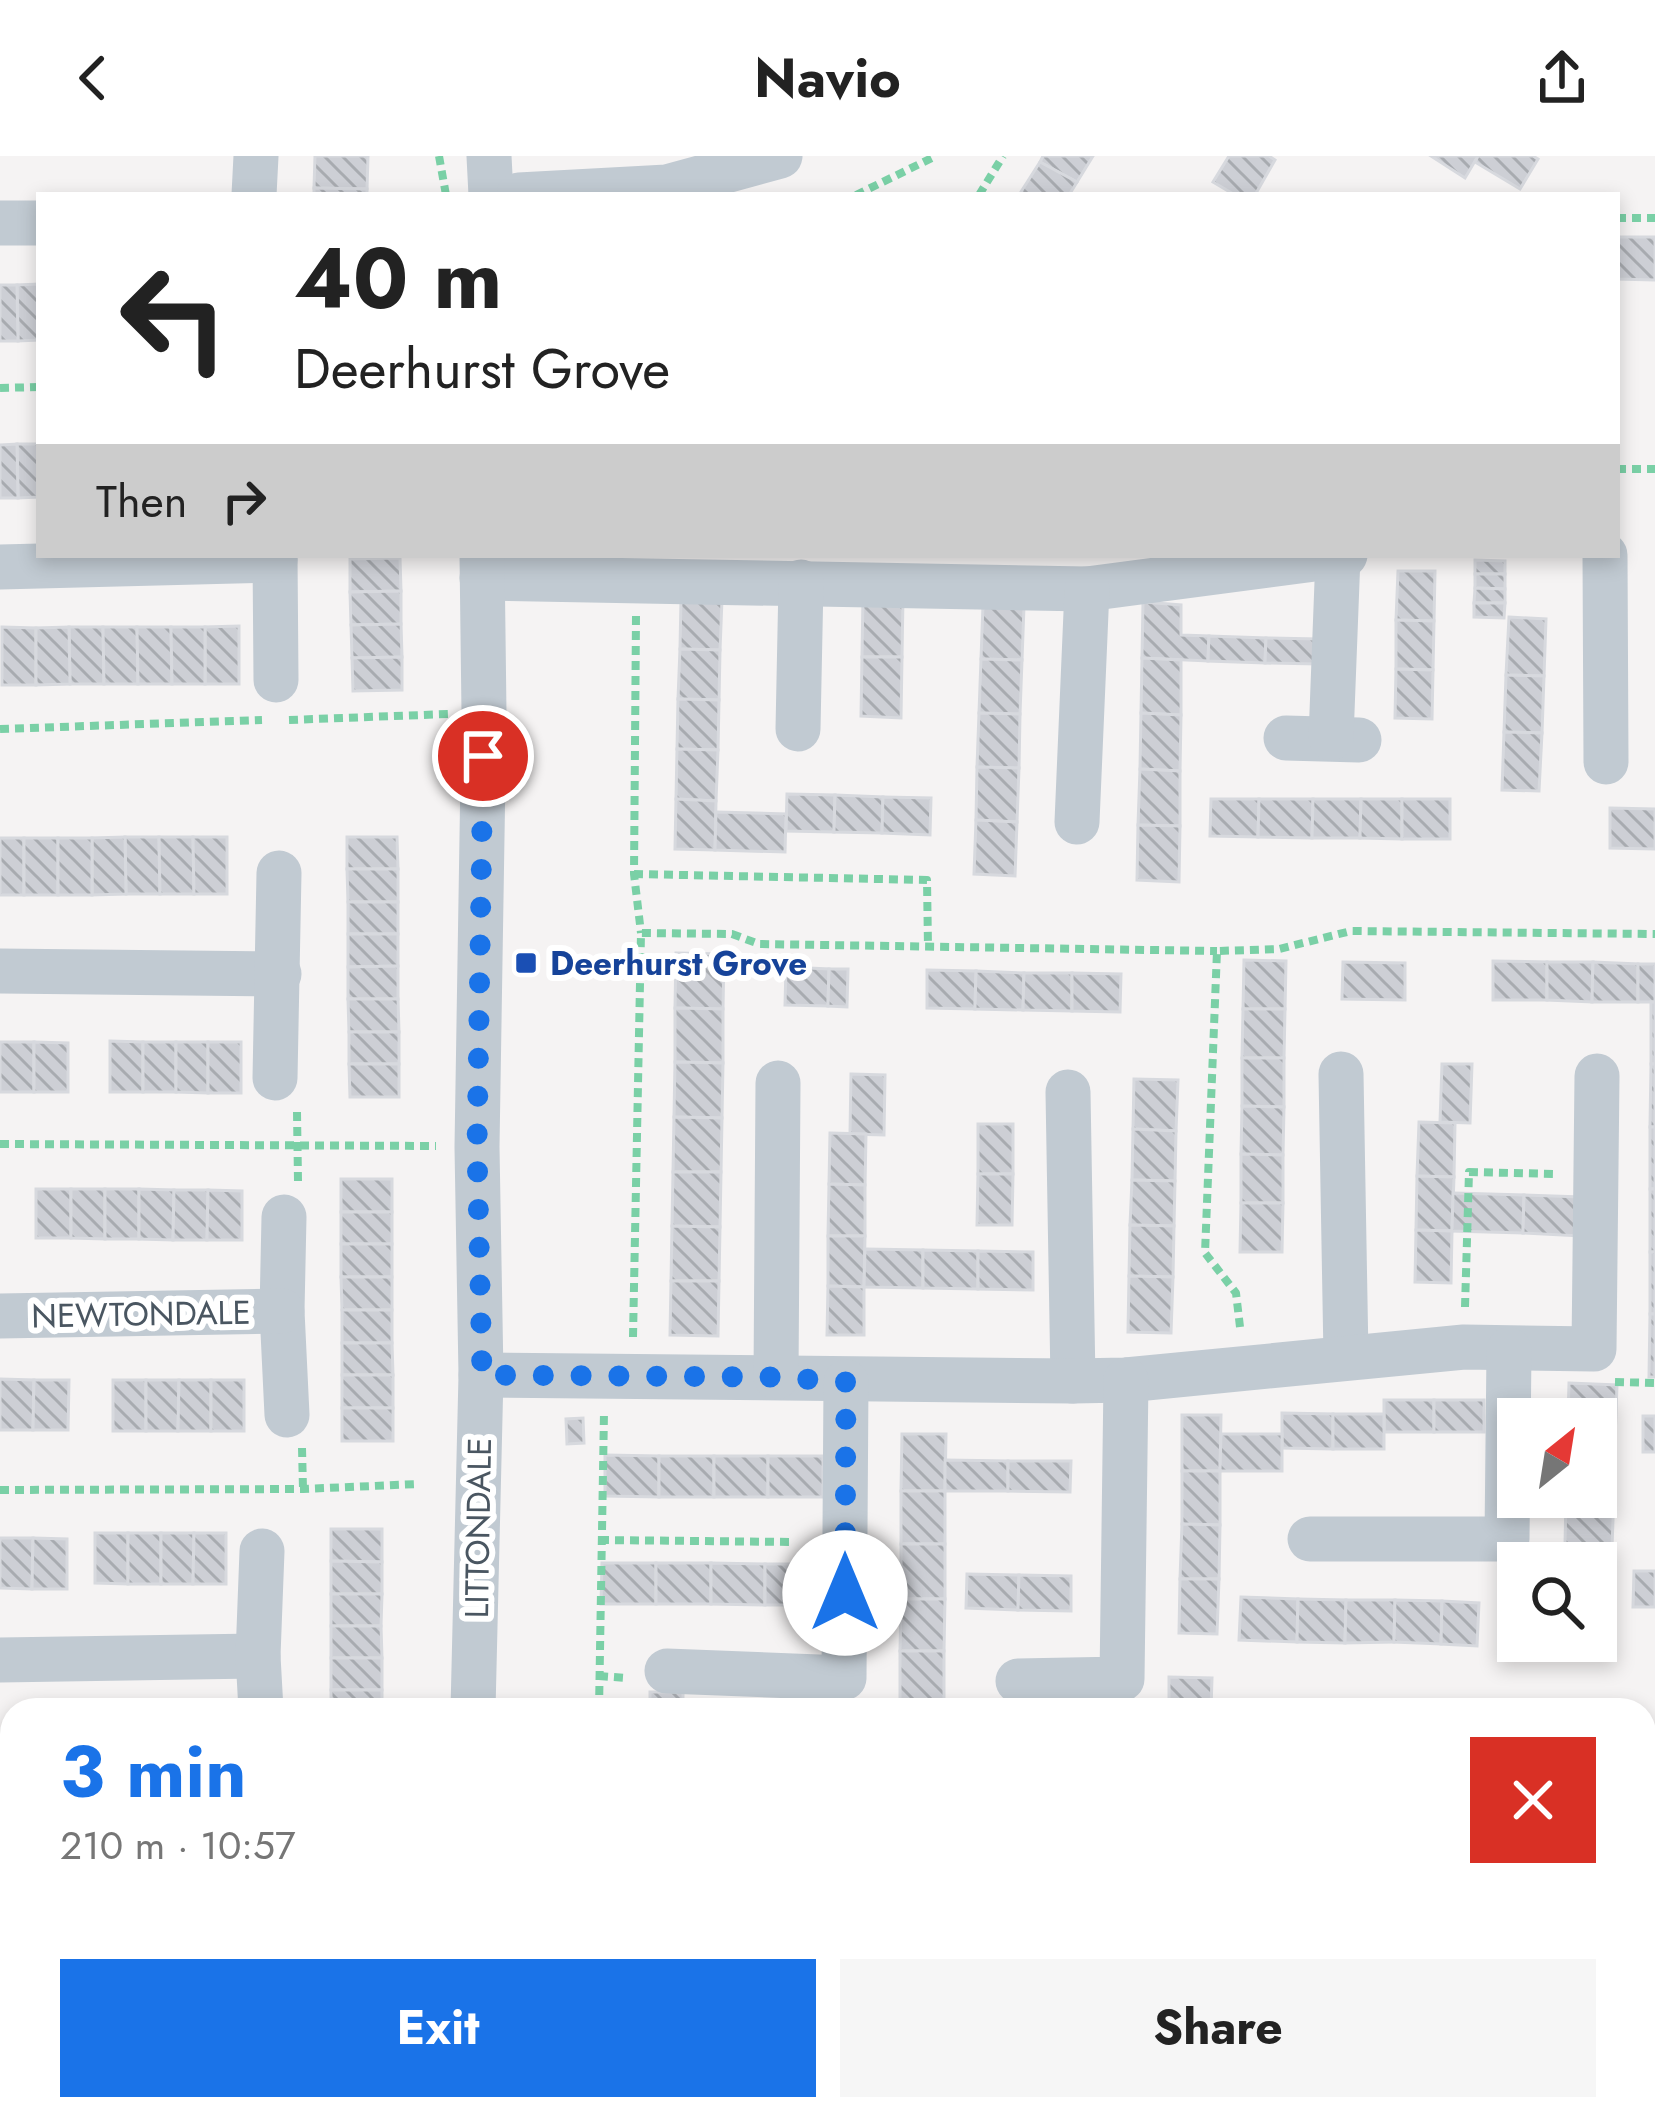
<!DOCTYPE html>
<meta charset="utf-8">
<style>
:root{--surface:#fff;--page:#f6f6f6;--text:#222;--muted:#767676;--accent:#1a73e8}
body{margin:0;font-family:Jost,sans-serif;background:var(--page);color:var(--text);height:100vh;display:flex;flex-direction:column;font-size:45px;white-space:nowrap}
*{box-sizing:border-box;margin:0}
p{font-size:39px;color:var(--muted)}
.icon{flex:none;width:66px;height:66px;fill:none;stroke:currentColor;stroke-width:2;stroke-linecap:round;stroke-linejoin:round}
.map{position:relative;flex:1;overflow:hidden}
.side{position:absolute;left:0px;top:1542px;width:1656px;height:423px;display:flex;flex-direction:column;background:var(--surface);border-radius:36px 36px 0 0;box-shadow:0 6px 18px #0003}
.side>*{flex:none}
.guide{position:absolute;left:36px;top:36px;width:1584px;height:366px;border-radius:0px;box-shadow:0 6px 18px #0003;background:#fff;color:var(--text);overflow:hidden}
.needle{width:78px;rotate:30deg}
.controls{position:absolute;left:1497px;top:1242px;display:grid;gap:24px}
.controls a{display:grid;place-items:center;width:120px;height:120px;border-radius:0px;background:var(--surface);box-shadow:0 6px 18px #0003;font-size:60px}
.pin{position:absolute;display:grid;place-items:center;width:102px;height:102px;color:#fff;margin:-51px;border:6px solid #fff;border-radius:50%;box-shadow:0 3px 12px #0007}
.me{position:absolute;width:132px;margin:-66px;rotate:0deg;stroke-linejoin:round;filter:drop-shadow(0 0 9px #0008)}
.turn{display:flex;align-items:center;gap:42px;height:252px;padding:0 60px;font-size:54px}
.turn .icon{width:156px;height:156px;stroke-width:2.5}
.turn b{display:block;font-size:84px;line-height:102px}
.then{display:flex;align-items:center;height:114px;padding:0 60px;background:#0003;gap:24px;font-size:45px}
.round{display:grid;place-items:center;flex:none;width:126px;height:126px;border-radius:0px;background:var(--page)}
.head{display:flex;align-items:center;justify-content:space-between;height:204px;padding:0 60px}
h1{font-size:72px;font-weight:700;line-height:90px;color:var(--accent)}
.cta{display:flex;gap:24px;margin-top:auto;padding:24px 60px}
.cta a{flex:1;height:138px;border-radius:0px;background:var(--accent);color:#fff;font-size:48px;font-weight:700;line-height:138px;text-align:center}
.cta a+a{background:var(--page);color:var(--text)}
header{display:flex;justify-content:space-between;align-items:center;height:156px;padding:0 60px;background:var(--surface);font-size:54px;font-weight:700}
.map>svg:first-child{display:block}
</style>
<header><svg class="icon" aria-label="back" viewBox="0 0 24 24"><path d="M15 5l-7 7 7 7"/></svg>Navio<svg class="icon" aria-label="share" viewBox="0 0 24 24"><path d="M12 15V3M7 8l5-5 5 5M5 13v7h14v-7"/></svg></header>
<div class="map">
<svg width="1655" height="1964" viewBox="0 0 1655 1964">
<defs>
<pattern id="building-back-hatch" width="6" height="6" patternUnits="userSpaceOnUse" patternTransform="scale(3)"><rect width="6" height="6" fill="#cdcfd5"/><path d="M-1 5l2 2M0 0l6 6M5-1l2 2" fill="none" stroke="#a8abb0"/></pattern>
</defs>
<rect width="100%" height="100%" fill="#f5f3f3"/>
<!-- building -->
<g fill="url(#building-back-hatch)" stroke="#d7d9de" stroke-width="3">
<path d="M315,0H368L367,33L314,32Z"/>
<path d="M1043,0H1093L1077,26L1040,6Z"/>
<path d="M1229,0H1269L1275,4L1255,39H1235L1213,26Z"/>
<path d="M1431,0H1478L1465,22Z"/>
<path d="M1478,0H1533L1538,3L1520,33L1475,6Z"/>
<path d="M1040,6L1077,26L1069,39H1019Z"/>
<path d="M314,32L367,33V39H314Z"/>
<path d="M1617,81H1655V124L1617,123Z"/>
<path d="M39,128V184L18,185L17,129Z"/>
<path d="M0,129H17L18,185H0Z"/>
<path d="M17,288H39V341L18,342Z"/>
<path d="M17,288L18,342H0V289Z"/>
<path d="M400,402L401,435L350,436V403Z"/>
<path d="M1475,404L1505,405V418H1475Z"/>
<path d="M1398,415H1435L1434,465L1396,464Z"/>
<path d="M1475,418H1505V433L1475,432Z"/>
<path d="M1475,432L1505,433V447H1474Z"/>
<path d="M401,435V468L351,469L350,436Z"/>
<path d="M863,440L903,441L902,501H862Z"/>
<path d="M681,443H722L720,494L680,493Z"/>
<path d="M1143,446L1181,449V479L1209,480L1208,505L1142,502Z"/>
<path d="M1474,447H1505L1504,462L1474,461Z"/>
<path d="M983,449L1024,450L1022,504L981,503Z"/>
<path d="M1509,461L1546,463L1544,520L1506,519Z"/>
<path d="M1396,464L1434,465L1433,514L1396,513Z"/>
<path d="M401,468L402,501L352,502L351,469Z"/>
<path d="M239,470V528H205V471Z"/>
<path d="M2,471L36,472V529H2Z"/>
<path d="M69,471H103L104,528H70Z"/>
<path d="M69,471L70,528L36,529V472Z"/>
<path d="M103,471H137L138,528H104Z"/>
<path d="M137,471H171L172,528H138Z"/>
<path d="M171,471H205V528H172Z"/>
<path d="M1209,480L1266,482L1265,507L1208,505Z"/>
<path d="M1266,482L1318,483L1317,508L1265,507Z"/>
<path d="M680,493L720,494L719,544L678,543Z"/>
<path d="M402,501V534L353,535L352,502Z"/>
<path d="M862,501H902L901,562L861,560Z"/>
<path d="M1142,502L1181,504V559L1141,557Z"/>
<path d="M981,503L1022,504L1020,558L979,557Z"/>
<path d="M1396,513L1433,514L1432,563L1395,562Z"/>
<path d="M1506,519L1544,520L1542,577L1504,576Z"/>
<path d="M678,543L719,544L718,594L677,593Z"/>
<path d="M979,557L1020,558L1019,612L977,611Z"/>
<path d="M1141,557L1181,559L1180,615L1140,613Z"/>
<path d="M1504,576L1542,577L1539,635L1502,634Z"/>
<path d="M677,593L718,594L716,645L676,643Z"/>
<path d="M977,611L1019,612L1017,666L976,664Z"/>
<path d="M1140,613L1180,615V670L1138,669Z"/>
<path d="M787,638L835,639L834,676L786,675Z"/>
<path d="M835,639L883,641L882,677L834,676Z"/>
<path d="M883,641L931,642L930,679L882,677Z"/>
<path d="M676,643L716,645L715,694L675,693Z"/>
<path d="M1211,643H1259L1258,681L1210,680Z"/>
<path d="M1259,643H1313L1312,682L1258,681Z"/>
<path d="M1313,643H1361L1360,682H1312Z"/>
<path d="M1361,643H1402V683L1360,682Z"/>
<rect x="1402" y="643" width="48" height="40"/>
<path d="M1610,652L1655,653V693L1610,692Z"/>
<path d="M716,656L786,658L785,696L715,694Z"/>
<path d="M976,664L1017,666L1015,720L974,718Z"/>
<path d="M1138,669L1180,670L1179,726L1137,724Z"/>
<path d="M125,681H159L160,738H126Z"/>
<path d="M125,681L126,738L92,739V682Z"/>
<path d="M159,681H193L194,738H160Z"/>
<path d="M193,681H227V738H194Z"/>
<path d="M347,681H397L398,713H347Z"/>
<rect x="0" y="682" width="24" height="57"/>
<rect x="24" y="682" width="34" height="57"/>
<rect x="58" y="682" width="34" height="57"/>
<path d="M347,713H398V746H348Z"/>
<rect x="348" y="746" width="50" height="32"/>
<path d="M348,778H398V810L348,811Z"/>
<path d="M676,797L724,798L723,853L675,852Z"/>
<path d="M1244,804L1286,805L1285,853H1243Z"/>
<path d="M1493,805L1547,806V844H1493Z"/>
<path d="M1343,806L1405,807V844L1342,843Z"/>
<path d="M1547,806H1593L1592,846L1547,844Z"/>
<path d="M1593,806L1638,808V846H1592Z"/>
<rect x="1638" y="808" width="17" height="38"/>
<path d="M398,810V843H348V811Z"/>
<path d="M786,811L829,813L828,850L785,849Z"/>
<path d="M829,813H848L847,851L828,850Z"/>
<path d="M927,814L976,815L975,853L927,852Z"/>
<path d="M976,815L1024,817L1023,854L975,853Z"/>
<path d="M1024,817H1072V855L1023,854Z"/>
<path d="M1072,817L1121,818L1120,856L1072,855Z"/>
<path d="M348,843H398L399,876H349Z"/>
<rect x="1651" y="846" width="4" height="62"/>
<path d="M675,852L723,853V907L675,906Z"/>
<path d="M1243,853H1285L1284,902H1242Z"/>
<rect x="349" y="876" width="50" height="32"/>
<path d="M110,885L143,886V936H110Z"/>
<rect x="0" y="886" width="34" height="50"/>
<path d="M34,886L68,887V936H34Z"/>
<rect x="143" y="886" width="33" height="50"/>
<path d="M176,886H208V937L176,936Z"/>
<rect x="208" y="886" width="33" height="51"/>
<path d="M1242,902H1284V951L1242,950Z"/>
<path d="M675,906L723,907L722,962L674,961Z"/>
<path d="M349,908H399V941H350Z"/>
<path d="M1442,908H1472L1470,967L1440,966Z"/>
<path d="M1651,908H1655V971H1650Z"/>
<path d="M851,918L885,919L884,979L850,978Z"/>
<path d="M1134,923L1178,924L1176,975L1133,973Z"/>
<path d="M1242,950L1284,951L1283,999L1241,998Z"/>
<path d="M674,961L722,962L721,1016H673Z"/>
<path d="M1419,966L1455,967L1454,1021L1417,1020Z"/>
<rect x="978" y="968" width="35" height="50"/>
<rect x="1650" y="971" width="5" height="62"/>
<path d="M1133,973L1176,975L1175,1025L1132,1024Z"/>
<path d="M830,977L866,978L865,1029L829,1028Z"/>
<path d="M1241,998L1283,999V1047H1241Z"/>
<path d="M673,1016H721L720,1071L672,1070Z"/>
<path d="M978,1018H1013L1012,1069H977Z"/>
<path d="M1417,1020L1454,1021L1452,1075L1416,1074Z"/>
<rect x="341" y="1023" width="51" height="33"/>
<path d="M1132,1024L1175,1025L1174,1070L1130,1069Z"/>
<path d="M829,1028L865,1029V1080H828Z"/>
<rect x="36" y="1033" width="35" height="49"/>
<path d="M71,1033H105V1083L71,1082Z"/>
<rect x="105" y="1033" width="34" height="50"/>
<path d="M139,1033L174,1034L173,1084L139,1083Z"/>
<rect x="1650" y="1033" width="5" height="63"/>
<path d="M174,1034H208L207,1084H173Z"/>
<path d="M208,1034L242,1035V1084H207Z"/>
<path d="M1453,1037L1524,1039L1523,1077L1452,1075Z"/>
<path d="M1524,1039L1581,1041L1580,1080L1523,1077Z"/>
<path d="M1241,1047H1283L1282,1096H1240Z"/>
<rect x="341" y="1056" width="51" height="32"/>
<path d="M1130,1069L1174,1070L1173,1121L1129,1120Z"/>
<path d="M672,1070L720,1071L719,1125H671Z"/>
<path d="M1416,1074L1452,1075L1451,1127L1415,1126Z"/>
<path d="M828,1080H865L864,1131L828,1130Z"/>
<rect x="341" y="1088" width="51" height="33"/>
<path d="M865,1093L923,1094V1132L864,1131Z"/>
<path d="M923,1094L978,1095V1133L923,1132Z"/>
<path d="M978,1095L1033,1096V1134L978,1133Z"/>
<rect x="1650" y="1096" width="5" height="62"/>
<path d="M1129,1120L1173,1121L1171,1177L1128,1176Z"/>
<path d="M341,1121H392V1154H342Z"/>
<path d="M671,1125H719L718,1180L670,1179Z"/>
<path d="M828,1130L864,1131V1179H827Z"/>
<rect x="342" y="1154" width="50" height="33"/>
<path d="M1650,1158H1655V1221H1649Z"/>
<path d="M342,1187H392L393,1219H342Z"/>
<rect x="342" y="1219" width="51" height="33"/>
<path d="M0,1223L34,1224L33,1274H0Z"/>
<path d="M34,1224H69L68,1274H33Z"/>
<rect x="113" y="1224" width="33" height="51"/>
<path d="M146,1224H179L178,1275H146Z"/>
<path d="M179,1224H211V1275H178Z"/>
<rect x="211" y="1224" width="33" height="51"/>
<path d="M1569,1227L1617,1229L1615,1283L1596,1282V1263H1568Z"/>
<rect x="1384" y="1244" width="50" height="32"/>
<rect x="1434" y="1244" width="50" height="32"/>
<rect x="342" y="1252" width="51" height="33"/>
<path d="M1282,1257L1333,1258V1293L1282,1292Z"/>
<rect x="1333" y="1258" width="51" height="35"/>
<path d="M1182,1259H1221L1220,1315H1182Z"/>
<rect x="1643" y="1260" width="12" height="36"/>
<path d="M583,1262L584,1287L567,1288L566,1263Z"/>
<path d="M902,1278H946L945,1335H901Z"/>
<path d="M1221,1278H1282V1315H1220Z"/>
<path d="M1596,1282L1615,1283L1614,1337L1596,1336Z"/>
<path d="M605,1299L659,1300V1341L605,1340Z"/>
<rect x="659" y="1300" width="55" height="41"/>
<rect x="714" y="1300" width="54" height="41"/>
<rect x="768" y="1300" width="55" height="41"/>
<path d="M945,1304L1008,1305V1335H945Z"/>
<path d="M1008,1305H1071L1070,1336L1008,1335Z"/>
<path d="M1182,1315H1220V1369L1182,1368Z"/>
<rect x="901" y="1335" width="44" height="53"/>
<path d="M1596,1336L1614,1337L1612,1391L1565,1389L1566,1341H1596Z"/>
<path d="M1182,1368L1220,1369L1219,1423H1180Z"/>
<path d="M331,1373H382V1406L331,1405Z"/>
<path d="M95,1377H128V1428L95,1427Z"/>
<rect x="128" y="1377" width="33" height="51"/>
<path d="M161,1377H194L193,1428H161Z"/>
<path d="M194,1377H226V1428H193Z"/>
<path d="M0,1382H33L32,1433L0,1432Z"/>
<path d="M33,1382L67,1383V1433H32Z"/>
<rect x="901" y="1388" width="44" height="55"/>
<path d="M1565,1389L1612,1391L1611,1445L1596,1444V1407H1564Z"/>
<path d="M331,1405L382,1406V1438H331Z"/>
<path d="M602,1407H656V1448H601Z"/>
<rect x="656" y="1407" width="55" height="41"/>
<path d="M711,1407L765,1408V1449L711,1448Z"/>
<rect x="765" y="1408" width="55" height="41"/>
<path d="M1634,1415H1655V1451H1633Z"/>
<path d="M967,1418L1019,1419L1018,1454L966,1452Z"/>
<path d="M1019,1419L1071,1420V1455L1018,1454Z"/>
<path d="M1180,1423H1219L1217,1478L1179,1477Z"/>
<path d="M331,1438H382L381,1470H331Z"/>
<path d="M1241,1441L1298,1443L1297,1486L1239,1484Z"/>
<path d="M901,1443H945L944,1495H900Z"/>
<path d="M1298,1443L1346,1444L1345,1487L1297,1486Z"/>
<path d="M1346,1444H1395L1394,1486L1345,1487Z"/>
<path d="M1395,1444L1442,1445L1441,1488L1394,1486Z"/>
<path d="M1596,1444L1611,1445L1610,1499L1562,1497V1485H1596Z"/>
<path d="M1442,1445L1479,1447L1477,1490L1441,1488Z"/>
<path d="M331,1470H381L382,1502H331Z"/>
<rect x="900" y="1495" width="44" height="52"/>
<rect x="331" y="1502" width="51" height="32"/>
<path d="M1169,1521L1212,1522L1211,1554H1169Z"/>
<rect x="331" y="1534" width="51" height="20"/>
<rect x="650" y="1536" width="33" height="18"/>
<rect x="900" y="1547" width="44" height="7"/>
<rect x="0" y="1725" width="12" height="50"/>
<path d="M0,1916H12V1953H34L33,1964H0Z"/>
<path d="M34,1953H68V1964H33Z"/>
<rect x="95" y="1953" width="33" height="11"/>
<rect x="128" y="1953" width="32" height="11"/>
<rect x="160" y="1953" width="33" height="11"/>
<rect x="193" y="1953" width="33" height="11"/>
<rect x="332" y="1953" width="51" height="11"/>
<path d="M640,1953H690L689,1964H640Z"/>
<rect x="804" y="1953" width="42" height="11"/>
<path d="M1164,1953H1206V1964H1163Z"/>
<rect x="846" y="1954" width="60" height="10"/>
<path d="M906,1954L967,1955L966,1964H906Z"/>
<path d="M1053,1954L1101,1955V1964H1053Z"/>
</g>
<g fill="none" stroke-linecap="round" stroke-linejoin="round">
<!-- path -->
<g stroke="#7ad0a6" stroke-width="8" stroke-dasharray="9 6" stroke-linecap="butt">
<path d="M439,0L446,39"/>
<path d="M856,39L936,0"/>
<path d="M979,39L1003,0"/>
<path d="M1617,62H1655"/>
<path d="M0,232L39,231"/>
<path d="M1617,313H1655"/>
<path d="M636,460L634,718L641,777"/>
<path d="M289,564L448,558"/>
<path d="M0,573L262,564"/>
<path d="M634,718L927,724L928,791"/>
<path d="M297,956L298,1025"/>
<path d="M0,988L436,990"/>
<path d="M1465,1151L1469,1016L1558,1018"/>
<path d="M1240,1171L1236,1137L1205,1097L1217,795L1279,793L1351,775L1655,778"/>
<path d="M633,1181L641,777L732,778L759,788L1217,795"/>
<path d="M1615,1226L1655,1227"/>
<path d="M302,1292L303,1333"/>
<path d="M0,1334L303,1333L418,1328"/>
<path d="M600,1384L794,1386"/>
<path d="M599,1520L627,1522"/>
<path d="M599,1554L604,1256"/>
<path d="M0,1676H12"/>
</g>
<!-- minor -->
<g stroke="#c1cad2" stroke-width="45">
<path d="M489,0L491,39"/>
<path d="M254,39L256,0"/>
<path d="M519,39L667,31L780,0"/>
<path d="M0,67H39"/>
<path d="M275,399L276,524"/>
<path d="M1605,399L1606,606"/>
<path d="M0,411L275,404"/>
<path d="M482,422L1087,433L1345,399"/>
<path d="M798,573L801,426"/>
<path d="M1286,582L1359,584"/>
<path d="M1331,582L1338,400"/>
<path d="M1077,666L1087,433"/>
<path d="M0,815L279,818"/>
<path d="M1341,918L1346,1201"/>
<path d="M275,922L279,717"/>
<path d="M1068,936L1073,1225"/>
<path d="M284,1061L282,1155L287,1259"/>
<path d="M0,1160L282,1155"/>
<path d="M481,1219L1073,1225L1126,1224L1464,1191L1594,1193L1597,920"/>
<path d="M776,1221L778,927"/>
<path d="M1310,1383H1507L1509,1194"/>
<path d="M0,1504L258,1500"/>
<path d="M667,1515L844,1522L846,1226"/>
<path d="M1018,1525L1122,1523L1126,1224"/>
<path d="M261,1554L258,1500L262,1395"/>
<path d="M473,1554L481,1219L477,991L484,557L482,399"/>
<path d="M0,1852H12"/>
<path d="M1644,1898L1655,1893"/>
<path d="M461,1964L462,1953"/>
<path d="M745,1964V1953"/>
<path d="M993,1964V1953"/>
<path d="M1269,1964V1953"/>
<path d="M1481,1964L1499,1953"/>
</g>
</g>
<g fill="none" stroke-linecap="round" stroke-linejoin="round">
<!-- route -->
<path stroke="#1a73e8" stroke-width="21" stroke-dasharray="0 37.8" d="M483,600L477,991L482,1219L776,1221L846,1226L845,1437"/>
</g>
<!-- markers -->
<rect fill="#1a4fb4" stroke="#fff" stroke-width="4.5" x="514" y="795" width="24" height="24" rx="6"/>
<g text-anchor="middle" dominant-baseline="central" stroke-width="12" stroke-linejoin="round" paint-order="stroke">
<!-- transit labels -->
<g font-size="33" font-weight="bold" fill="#164399" stroke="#fff" text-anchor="start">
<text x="550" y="807">Deerhurst Grove</text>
</g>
<!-- street labels -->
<g font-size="33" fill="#4a5661" stroke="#fff">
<text transform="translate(141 1158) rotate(-1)">NEWTONDALE</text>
<text transform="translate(478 1372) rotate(-89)">LITTONDALE</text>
</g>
</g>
</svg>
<div class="controls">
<a><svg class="needle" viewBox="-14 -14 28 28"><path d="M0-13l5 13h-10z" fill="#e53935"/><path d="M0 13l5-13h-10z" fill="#767676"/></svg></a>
<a><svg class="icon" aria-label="search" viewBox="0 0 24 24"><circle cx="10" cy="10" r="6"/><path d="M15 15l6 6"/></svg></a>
</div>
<div class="pin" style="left:483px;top:600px;background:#d93025"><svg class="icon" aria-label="arrive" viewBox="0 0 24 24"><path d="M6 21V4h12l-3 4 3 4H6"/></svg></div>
<svg class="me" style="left:845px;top:1437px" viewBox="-20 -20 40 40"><circle r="19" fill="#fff"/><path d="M0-13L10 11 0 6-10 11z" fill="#1a73e8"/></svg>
<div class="guide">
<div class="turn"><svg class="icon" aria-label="left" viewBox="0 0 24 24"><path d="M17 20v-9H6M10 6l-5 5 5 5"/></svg><div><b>40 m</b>Deerhurst Grove</div></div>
<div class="then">Then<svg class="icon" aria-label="right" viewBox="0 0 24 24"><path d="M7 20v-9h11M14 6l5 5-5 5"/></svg></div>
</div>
<section class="side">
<div class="head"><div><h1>3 min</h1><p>210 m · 10:57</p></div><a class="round" style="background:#d93025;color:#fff"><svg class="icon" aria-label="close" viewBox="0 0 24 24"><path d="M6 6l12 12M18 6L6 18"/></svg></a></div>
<div class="cta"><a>Exit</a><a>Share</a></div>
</section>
</div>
